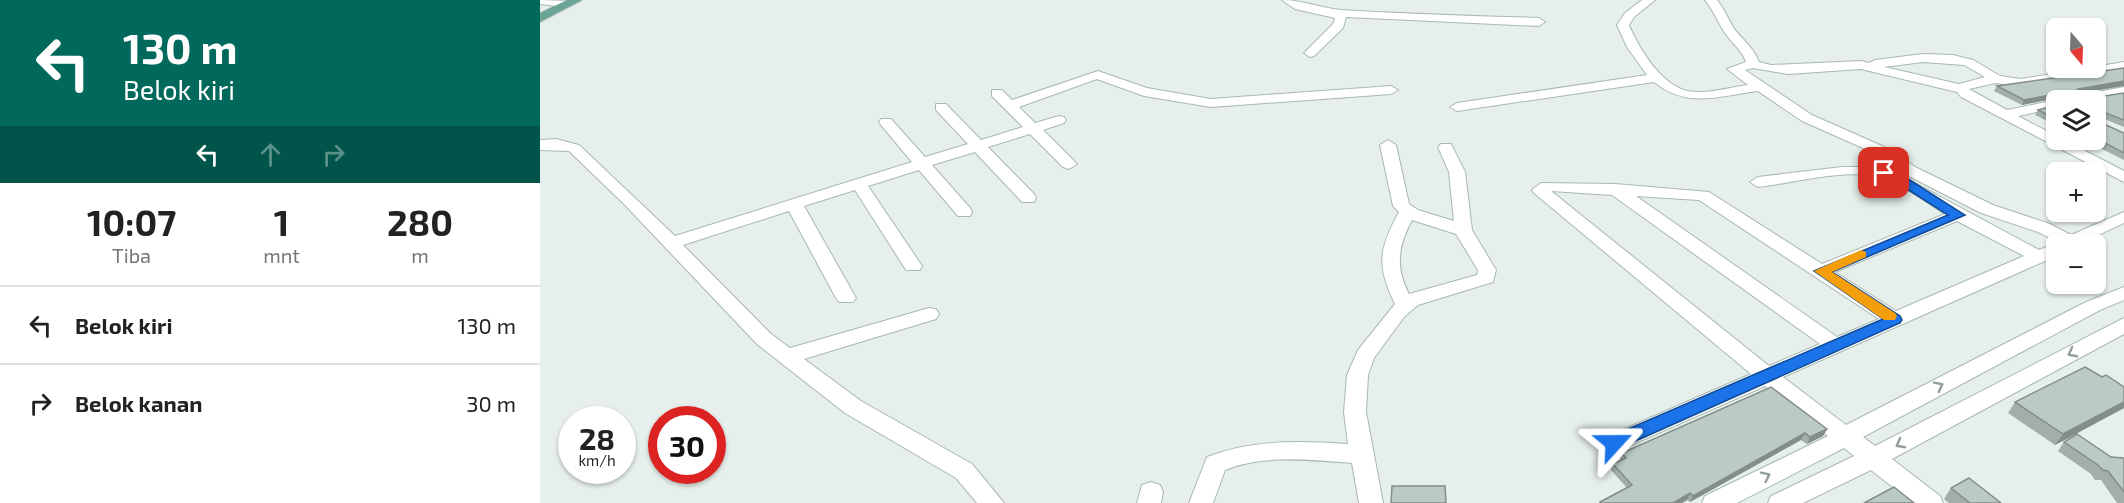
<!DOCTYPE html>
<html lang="id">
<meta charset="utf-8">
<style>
:root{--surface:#fff;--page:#f6f6f6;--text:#222;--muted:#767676;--line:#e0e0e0}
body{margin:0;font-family:"Exo 2",sans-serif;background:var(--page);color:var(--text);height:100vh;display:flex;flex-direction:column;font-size:22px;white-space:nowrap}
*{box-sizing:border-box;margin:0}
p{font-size:20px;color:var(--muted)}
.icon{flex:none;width:33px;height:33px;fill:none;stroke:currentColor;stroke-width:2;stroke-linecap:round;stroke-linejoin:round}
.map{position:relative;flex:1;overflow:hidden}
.panel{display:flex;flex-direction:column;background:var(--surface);width:540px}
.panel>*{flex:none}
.hud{background:#00695c;color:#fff;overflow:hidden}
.needle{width:39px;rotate:161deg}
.controls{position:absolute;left:1506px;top:18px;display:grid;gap:12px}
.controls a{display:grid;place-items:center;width:60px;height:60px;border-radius:9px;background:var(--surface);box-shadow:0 2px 4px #0004;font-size:30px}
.speed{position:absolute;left:18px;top:406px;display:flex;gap:12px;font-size:30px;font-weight:700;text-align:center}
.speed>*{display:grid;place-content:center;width:78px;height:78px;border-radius:50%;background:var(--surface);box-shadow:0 2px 4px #0004;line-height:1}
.speed small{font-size:15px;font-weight:400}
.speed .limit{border:9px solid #d22;background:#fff;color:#111}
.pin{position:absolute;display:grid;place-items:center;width:51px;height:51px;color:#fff;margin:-26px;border-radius:12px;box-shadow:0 3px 9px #0006}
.me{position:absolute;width:66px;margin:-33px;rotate:66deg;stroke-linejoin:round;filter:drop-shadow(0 0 4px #0008)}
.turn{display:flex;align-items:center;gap:21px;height:126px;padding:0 24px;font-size:27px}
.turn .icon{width:78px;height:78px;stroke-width:2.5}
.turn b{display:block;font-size:42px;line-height:51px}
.lanes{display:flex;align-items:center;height:57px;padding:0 24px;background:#0003;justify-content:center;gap:30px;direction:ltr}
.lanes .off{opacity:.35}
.eta{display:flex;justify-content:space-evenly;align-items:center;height:102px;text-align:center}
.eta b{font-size:36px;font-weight:700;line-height:42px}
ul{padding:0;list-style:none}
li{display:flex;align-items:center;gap:18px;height:78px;padding:0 24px;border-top:2px solid var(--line)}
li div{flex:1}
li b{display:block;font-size:22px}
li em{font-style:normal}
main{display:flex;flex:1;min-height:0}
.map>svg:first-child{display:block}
</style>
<main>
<section class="panel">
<div class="hud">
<div class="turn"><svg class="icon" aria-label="left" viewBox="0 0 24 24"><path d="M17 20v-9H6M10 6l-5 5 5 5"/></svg><div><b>130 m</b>Belok kiri</div></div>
<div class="lanes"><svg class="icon" aria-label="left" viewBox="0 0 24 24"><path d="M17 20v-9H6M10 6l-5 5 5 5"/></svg><svg class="icon off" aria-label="ahead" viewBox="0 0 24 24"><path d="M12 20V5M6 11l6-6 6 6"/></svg><svg class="icon off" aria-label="right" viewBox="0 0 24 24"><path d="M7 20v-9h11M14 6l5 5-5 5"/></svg></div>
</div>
<div class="eta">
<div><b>10:07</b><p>Tiba</p></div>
<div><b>1</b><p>mnt</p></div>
<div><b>280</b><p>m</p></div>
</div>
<ul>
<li><svg class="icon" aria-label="left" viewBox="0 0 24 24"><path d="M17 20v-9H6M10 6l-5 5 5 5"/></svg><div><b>Belok kiri</b></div><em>130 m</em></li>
<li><svg class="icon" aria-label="right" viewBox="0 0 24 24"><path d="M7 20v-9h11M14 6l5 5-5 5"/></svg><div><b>Belok kanan</b></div><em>30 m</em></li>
</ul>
</section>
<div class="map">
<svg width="1584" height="503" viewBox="0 0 1584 503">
<rect width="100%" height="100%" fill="#e6efeb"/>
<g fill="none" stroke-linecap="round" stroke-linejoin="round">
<defs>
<g id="street">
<path d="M0,0L28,1L34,4L28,7L0,4Z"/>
<path d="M742,0C762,0 781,8 801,10C867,14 933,16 999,18L1005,22L999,26L806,17L803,28L774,56L770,57L764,53L793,24L795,18L755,9Z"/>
<path d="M1102,0H1115L1094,17L1089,25C1099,49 1122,86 1148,91C1166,95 1190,87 1208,85L1187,69L1206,62C1201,48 1190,42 1183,30C1177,20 1173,10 1165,0H1177C1185,10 1189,21 1195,30C1204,41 1213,47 1219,62L1231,65L1321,61L1329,63L1335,60L1383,54L1413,55L1433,60L1460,76L1481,79L1584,62V70L1481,87L1456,83L1429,89L1467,110L1516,100H1519H1516V108L1478,116L1516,136V140H1524L1584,171V182L1421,97L1417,92L1321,69L1248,74L1213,68L1205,70L1272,115L1342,146L1377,168L1453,205L1510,224L1531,235L1584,212V223L1539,244H1516V255L1505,261L1243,377L1306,425L1546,302L1584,287V300L1560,310L1323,437L1335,446L1584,318V334L1352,459L1400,496L1403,503H1373L1331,470L1263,503H1228L1231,496L1314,456L1304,448L1197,503H1162L1165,496L1288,436L1225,386L1082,449L1074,452L1066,449L1062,443L1066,437L1211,374L994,193L992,190L1001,183L1075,184L1169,192L1282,264L1405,214C1385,201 1363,184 1340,177C1306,168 1253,183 1218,187L1210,182L1218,177L1302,167H1334L1352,171L1499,250L1518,242L1498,232L1441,213L1365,174L1332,152L1262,121L1218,91C1179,96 1147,109 1114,82L917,111L910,107L917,103L1107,75L1087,47L1077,25L1085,13ZM1383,62L1424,65L1445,77L1419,84L1344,67ZM1011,191L1072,195L1280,344L1229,366ZM1096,196L1159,200L1339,319L1297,337ZM1417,221L1484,256L1356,311L1295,272Z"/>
<path d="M558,71L607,88L671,99L851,86L858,90L851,94L671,107L604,96L557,79L479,107L495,123L519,116L524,117L526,120L524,123L503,130L537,164L529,169L523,167L490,134L448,147L494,194L496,198L494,202H482L435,152L392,165L430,208L432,212L430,216H418L379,170L328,186L382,266L380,270H366L315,190L264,206L316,298L313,302H299L296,298L249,211L143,245L231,334L250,348L389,308L396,309L399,314L396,319L264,359L321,401L432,464L464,503H437L416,478L305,413L217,344L84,204L29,151L0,150V140L16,139L39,145L135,236L372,162L341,125L339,122L341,119H351L385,157L428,144L396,110V104H406L441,140L483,127L452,96V90H462L472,100Z"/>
<path d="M1584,87V95L1555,100H1529L1536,96Z"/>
<path d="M848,140L856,145L869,204L878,210L914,221L909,172L898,147L901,144H911L925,172L932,230L956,270L953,282L878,305L864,317L834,358L828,375L826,412L843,503H819L812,463C771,460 724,454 685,470L673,503H649L667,457C713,439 759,441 808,444L804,412L807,375L818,350L855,304C836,265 839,249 859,212L853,206L840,145ZM872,220L916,234L938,270L937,275L869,294C855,267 858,246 872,220Z"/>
<path d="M611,482L620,485L623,492L621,503H597L602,485Z"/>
</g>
<path id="primary" d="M27,0H42L0,22V13Z"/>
</defs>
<!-- street casing -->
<use href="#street" stroke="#a8b8b2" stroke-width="2"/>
<!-- primary casing -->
<use href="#primary" stroke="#c2cac8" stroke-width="2"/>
<!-- street -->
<use href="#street" fill="#fff" fill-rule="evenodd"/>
<!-- primary -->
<use href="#primary" fill="#6aa596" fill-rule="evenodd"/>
</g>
<!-- wall -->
<g fill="#a1aea9">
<path d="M1457,86L1536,94L1533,97H1558L1584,93V127L1557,116V121L1584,133V160L1544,140H1556V100H1517V98L1482,105L1454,91Z"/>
<path d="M1516,105V125L1495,115L1498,110Z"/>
<path d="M1562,377L1584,387V408L1515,445L1468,413L1475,402Z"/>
<path d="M1287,429L1283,436L1267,444L1261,440L1150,502L1147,500L1142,503H1059L1087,488L1071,470L1073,464L1080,460L1082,453Z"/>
<path d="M1524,442L1571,457L1584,458V503H1577L1561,480H1555L1551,474L1518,451Z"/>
<path d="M1411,488L1461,503H1409L1404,499Z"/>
</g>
<!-- shaded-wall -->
<g fill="#838d89">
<path d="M1584,81V86L1536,94L1528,100L1530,96L1538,89Z"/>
<path d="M1520,93L1517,98L1482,105L1484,100Z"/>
<path d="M1584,402V408L1515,445L1523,434Z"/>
<path d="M1287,429L1283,436L1267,444L1270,437Z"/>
<path d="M1265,433L1261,440L1150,502L1153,496Z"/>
<path d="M1150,493L1147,500L1142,503H1133Z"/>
</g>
<!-- building -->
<g fill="#bbcac4" stroke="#838d89" stroke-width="1.5">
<path d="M1584,68V81L1538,89L1530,96L1558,97L1584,93V120L1558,110L1557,121L1584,133V153L1556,138V100H1520V93L1484,100L1457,86Z"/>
<path d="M1516,105V119L1498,110Z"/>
<path d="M1545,367L1562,377L1566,375L1584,387V402L1523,434L1475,402Z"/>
<path d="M1231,387L1287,429L1270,437L1265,433L1153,496L1150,493L1133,503H1060V502L1092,485L1073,464L1086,458L1082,453Z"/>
<path d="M1537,434L1571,457L1584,458V492L1568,471L1563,470L1558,465L1524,442Z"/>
<path d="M1429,478L1461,503H1430L1411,488Z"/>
<path d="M852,486H905L906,503H851Z"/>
<path d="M1354,487L1374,503H1324Z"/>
</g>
<!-- one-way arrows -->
<defs><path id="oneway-chevron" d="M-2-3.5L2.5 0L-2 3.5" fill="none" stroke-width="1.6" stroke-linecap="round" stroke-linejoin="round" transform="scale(1.5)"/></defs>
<g stroke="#92a09c">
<use href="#oneway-chevron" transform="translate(1532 353) rotate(152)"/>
<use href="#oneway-chevron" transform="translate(1399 386) rotate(-27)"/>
<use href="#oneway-chevron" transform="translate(1360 444) rotate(152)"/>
<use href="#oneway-chevron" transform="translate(1226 476) rotate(-26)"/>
</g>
<!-- route -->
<path fill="#1a73e8" stroke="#114b97" stroke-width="1.5" d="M1344,169L1365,177L1425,215L1292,272L1360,316L1362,320L1360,323L1080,448H1067L1065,443L1067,438L1343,319L1274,271L1408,215L1356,182L1340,175V170Z"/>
<!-- slow -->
<path fill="#f59e0b" d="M1321,250L1326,252V257L1292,272L1355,313L1357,316L1355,320H1344L1274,271Z"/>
</svg>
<div class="controls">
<a><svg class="needle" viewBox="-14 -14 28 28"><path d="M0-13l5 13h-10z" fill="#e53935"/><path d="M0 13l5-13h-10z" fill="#767676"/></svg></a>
<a><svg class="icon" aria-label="layers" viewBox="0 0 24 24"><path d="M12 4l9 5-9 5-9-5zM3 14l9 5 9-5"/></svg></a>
<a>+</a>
<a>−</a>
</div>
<div class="speed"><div>28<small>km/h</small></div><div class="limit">30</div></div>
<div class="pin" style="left:1344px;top:173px;background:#d93025"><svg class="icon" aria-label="arrive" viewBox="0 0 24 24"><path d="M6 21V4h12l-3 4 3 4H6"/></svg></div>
<svg class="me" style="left:1074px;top:443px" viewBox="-20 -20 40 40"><path d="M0-17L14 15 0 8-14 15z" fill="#1a73e8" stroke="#fff" stroke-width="4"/></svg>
</div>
</main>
